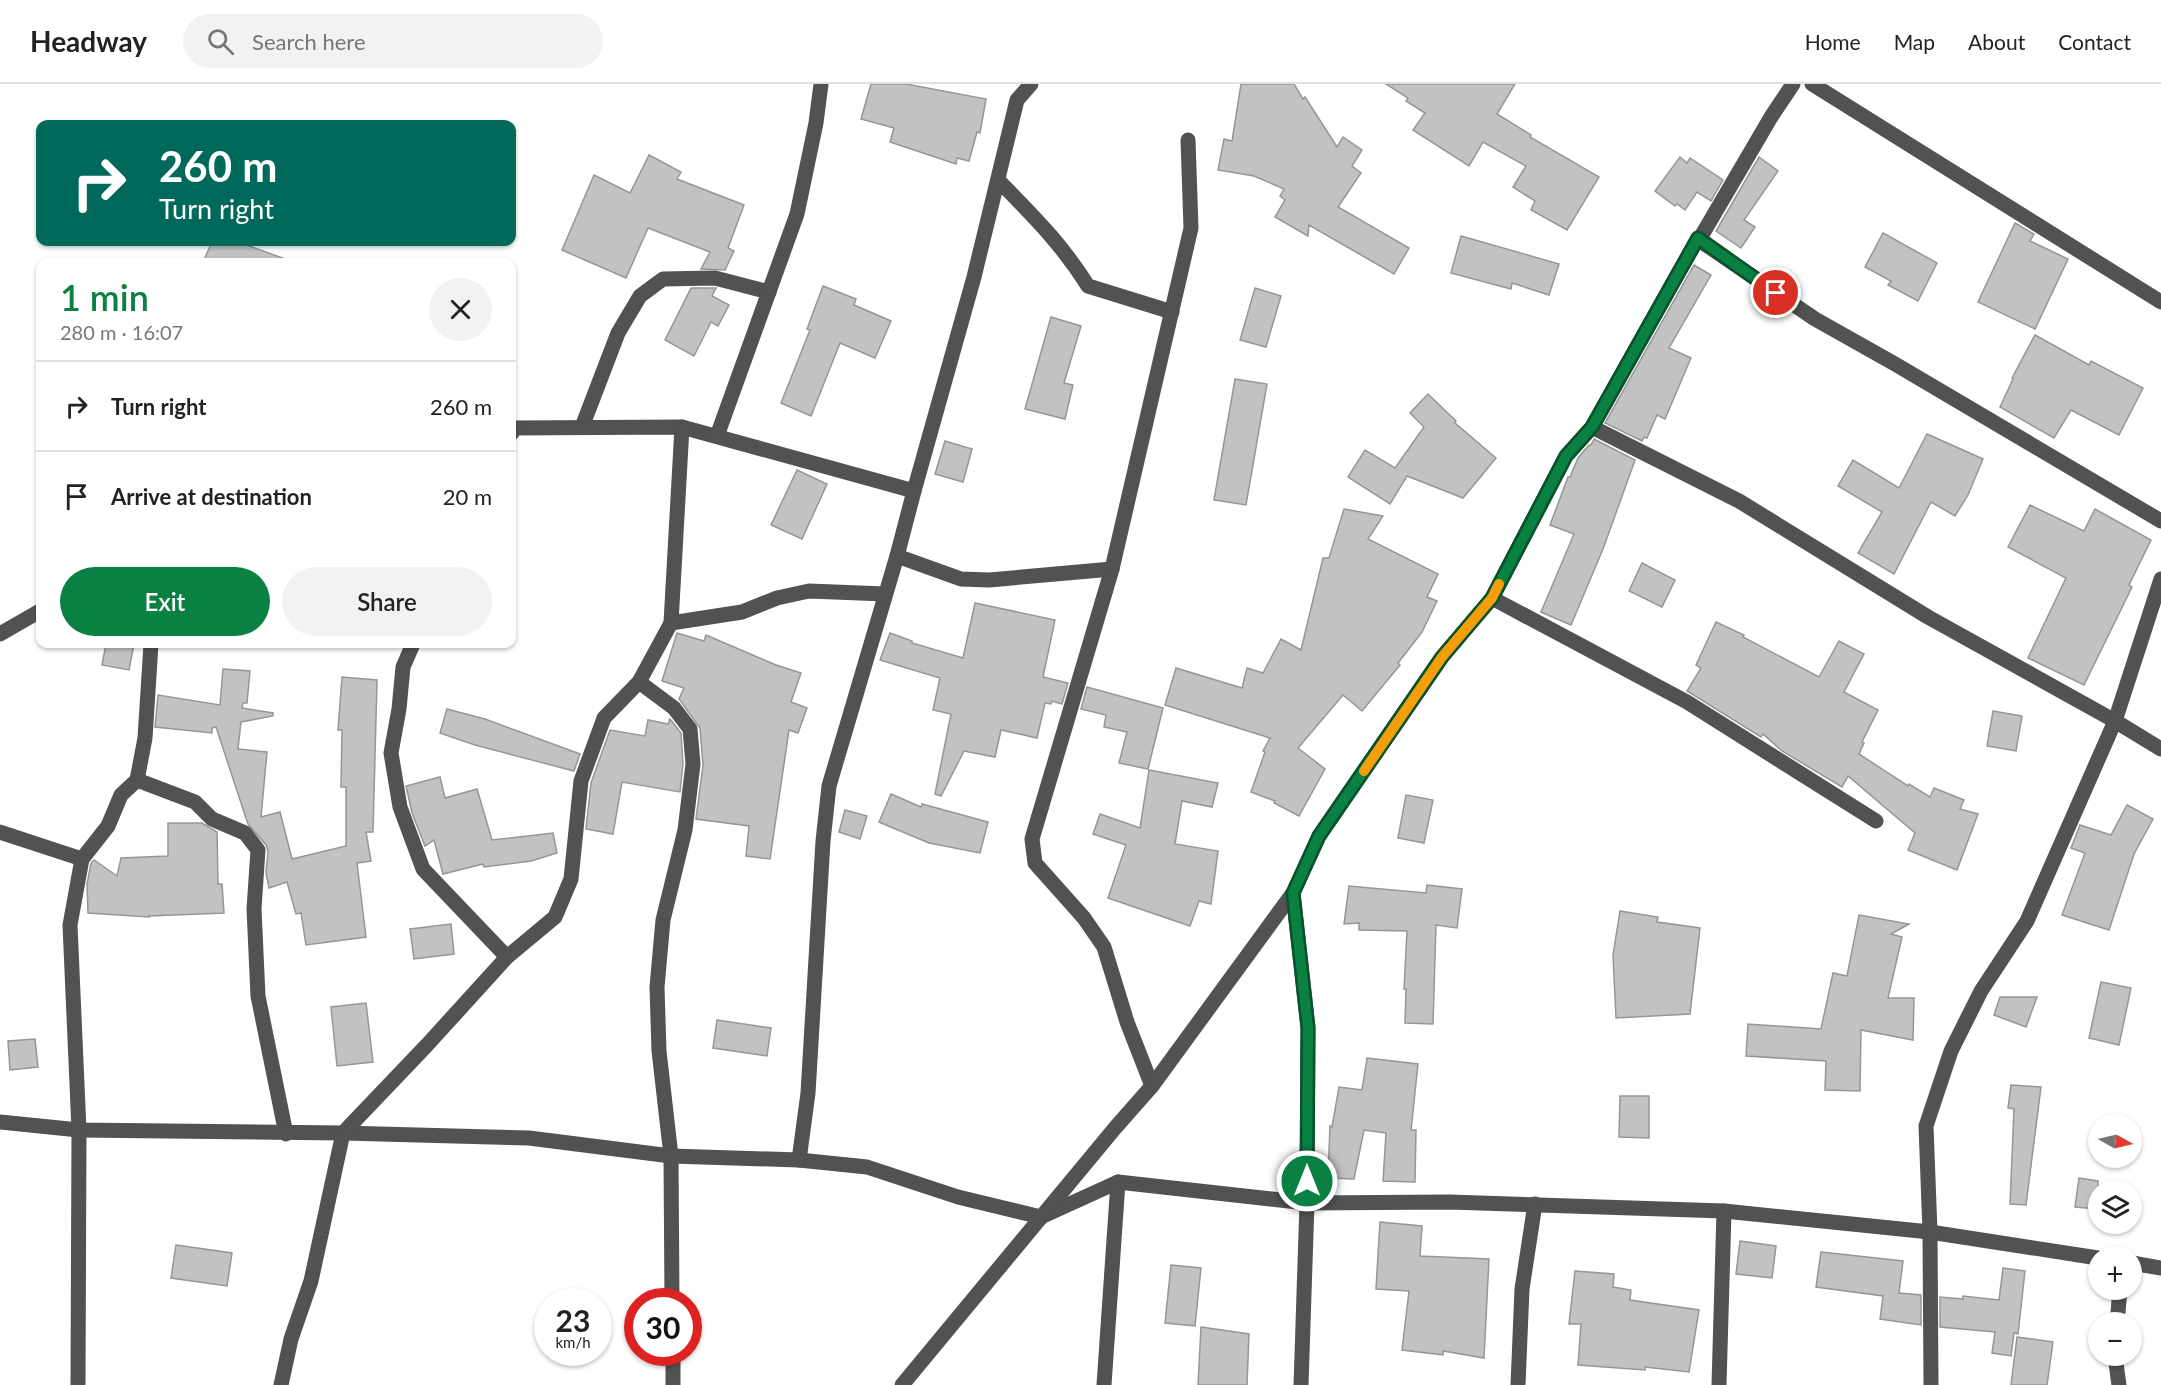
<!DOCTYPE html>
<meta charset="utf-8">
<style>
:root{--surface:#fff;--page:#f2f2f2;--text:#222;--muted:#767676;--line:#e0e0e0;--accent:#0b8043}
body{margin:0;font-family:Lato,sans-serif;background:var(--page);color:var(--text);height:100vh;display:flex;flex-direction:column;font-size:22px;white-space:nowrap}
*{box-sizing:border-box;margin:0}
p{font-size:20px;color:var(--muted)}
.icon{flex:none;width:33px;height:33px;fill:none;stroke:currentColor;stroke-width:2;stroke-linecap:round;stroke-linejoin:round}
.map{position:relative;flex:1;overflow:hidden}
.drawer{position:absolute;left:36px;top:174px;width:480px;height:390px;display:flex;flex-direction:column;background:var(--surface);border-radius:12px;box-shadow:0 2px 4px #0004}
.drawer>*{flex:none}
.banner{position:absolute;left:36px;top:36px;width:480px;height:126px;border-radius:12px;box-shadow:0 2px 4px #0004;background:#00695c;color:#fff;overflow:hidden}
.needle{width:39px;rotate:98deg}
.tools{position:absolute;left:2088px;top:1030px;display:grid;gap:12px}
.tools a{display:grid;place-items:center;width:54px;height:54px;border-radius:50%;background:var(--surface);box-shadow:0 2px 4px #0004;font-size:30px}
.speed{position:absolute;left:534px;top:1204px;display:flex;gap:12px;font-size:30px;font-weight:700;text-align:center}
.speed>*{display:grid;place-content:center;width:78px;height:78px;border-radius:50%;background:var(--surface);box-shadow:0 2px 4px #0004;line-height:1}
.speed small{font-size:15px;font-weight:400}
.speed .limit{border:9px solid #d22;background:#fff;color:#111}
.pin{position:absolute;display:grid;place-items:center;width:51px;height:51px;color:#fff;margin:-26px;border:3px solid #fff;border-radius:50%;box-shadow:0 2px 6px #0007}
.me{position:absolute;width:66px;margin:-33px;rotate:0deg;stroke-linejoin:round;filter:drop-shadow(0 0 4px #0008)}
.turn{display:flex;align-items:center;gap:21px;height:126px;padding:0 24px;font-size:27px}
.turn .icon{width:78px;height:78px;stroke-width:2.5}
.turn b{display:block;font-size:42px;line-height:51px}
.round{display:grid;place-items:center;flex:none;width:63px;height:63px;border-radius:32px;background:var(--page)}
.head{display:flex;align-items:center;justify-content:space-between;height:102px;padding:0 24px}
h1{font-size:36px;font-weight:600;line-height:45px;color:var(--accent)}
.button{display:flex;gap:12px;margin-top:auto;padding:12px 24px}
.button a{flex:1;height:69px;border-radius:36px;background:var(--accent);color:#fff;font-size:24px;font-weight:600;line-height:69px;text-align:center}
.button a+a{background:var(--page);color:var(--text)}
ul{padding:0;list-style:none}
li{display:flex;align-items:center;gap:18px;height:90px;padding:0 24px;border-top:2px solid var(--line)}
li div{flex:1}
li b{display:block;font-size:22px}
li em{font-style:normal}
header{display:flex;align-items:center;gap:36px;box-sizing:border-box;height:84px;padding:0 30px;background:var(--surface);border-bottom:2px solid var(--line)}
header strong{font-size:28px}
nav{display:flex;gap:33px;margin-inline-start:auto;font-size:21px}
.search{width:420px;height:54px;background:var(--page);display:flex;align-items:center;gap:15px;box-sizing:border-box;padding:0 21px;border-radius:33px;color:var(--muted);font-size:22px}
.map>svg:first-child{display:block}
</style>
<header>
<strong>Headway</strong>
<div class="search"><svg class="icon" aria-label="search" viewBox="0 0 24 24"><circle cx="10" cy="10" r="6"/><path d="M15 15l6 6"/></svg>Search here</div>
<nav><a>Home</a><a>Map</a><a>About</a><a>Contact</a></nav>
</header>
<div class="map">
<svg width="2161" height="1301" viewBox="0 0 2161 1301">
<rect width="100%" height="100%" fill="#fff"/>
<!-- building -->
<g fill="#c2c2c2" stroke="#969696" stroke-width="1.5">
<path d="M871,0H906L986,15L980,49L977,48L969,77L957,74L956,80L890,58L894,44L861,35Z"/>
<path d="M1241,0H1294L1303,15L1305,13L1337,63L1343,53L1362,66L1352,82L1361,89L1338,123L1409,164L1394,190L1309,141L1308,152L1275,133L1285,116L1280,112L1284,105L1254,92L1218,86L1224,55L1232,57Z"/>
<path d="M1386,0H1515L1497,30L1531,51L1530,53L1599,93L1567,146L1531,126L1535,117L1513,103L1526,82L1483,58L1469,82L1413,46L1425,29L1406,17L1408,14Z"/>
<path d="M649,71L681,88L677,95L744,121L728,164L734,167L725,186L701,185L710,168L648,144L626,194L562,166L594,91L630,109Z"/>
<path d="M1680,73L1687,79L1690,74L1723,96L1711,117L1697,108L1685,126L1677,120L1675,122L1655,107Z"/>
<path d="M1759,73L1778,87L1744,136L1755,143L1741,164L1716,147Z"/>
<path d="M2015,139L2034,150L2030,157L2068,175L2035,245L1978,218Z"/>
<path d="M1883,149L1937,179L1918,217L1888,201L1891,197L1865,183Z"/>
<path d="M1461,152L1559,180L1549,211L1512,199L1511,205L1451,189Z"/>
<path d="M212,158H238L288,176V178H203Z"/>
<path d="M1694,181L1711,191L1669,264L1691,274L1665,335L1657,331L1647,354L1644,353L1642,357L1605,339Z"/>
<path d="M823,202L856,215L854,221L891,237L875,274L840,259L811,332L781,319L810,246L807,245Z"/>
<path d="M691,204H716L712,212L729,221L718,242L711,238L694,272L665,256Z"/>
<path d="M1255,204L1281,212L1266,263L1240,256Z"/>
<path d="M1051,233L1081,242L1064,299L1073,301L1065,335L1025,325Z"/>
<path d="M2035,251L2089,281L2091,277L2143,304L2119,351L2071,326L2054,354L2000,323L2013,295L2012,294Z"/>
<path d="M1235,295L1267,300L1246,421L1214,416Z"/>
<path d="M1428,310L1456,337L1455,339L1496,374L1463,414L1407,392L1390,420L1348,393L1365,366L1395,384L1424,343L1410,329Z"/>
<path d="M1927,350L1983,375L1968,411L1955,432L1931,418L1894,490L1858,469L1882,428L1838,402L1853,376L1899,404Z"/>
<path d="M1594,355L1635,376L1603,465L1571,541L1541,528L1574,450L1550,441L1568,393H1570L1578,374L1589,361H1591Z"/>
<path d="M945,357L972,365L963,398L935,390Z"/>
<path d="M797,386L827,400L802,455L771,441Z"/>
<path d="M2030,421L2084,447L2095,425L2151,456L2129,501L2132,503L2084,601L2028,574L2066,494L2008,463Z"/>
<path d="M1344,425L1383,432L1368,455L1438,490L1427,513L1437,517L1422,548L1398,579L1400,581L1362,627L1343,611L1298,664L1325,685L1299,732L1274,719L1275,717L1251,708L1265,668L1263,667L1270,654L1165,621L1176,584L1242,604L1247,584L1263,589L1281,555L1301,566L1323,474H1329Z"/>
<path d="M1642,479L1675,496L1662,523L1629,507Z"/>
<path d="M975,519L1055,536L1043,593L1068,599L1062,620L1052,617L1051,620L1045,619L1037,654L1001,646L995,673L964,667L941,712L935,710L951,630L933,626L940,594L880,576L890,549L912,557V559L963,574Z"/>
<path d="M1716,538L1744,551L1743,553L1819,593L1839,557L1864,570L1844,608L1878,626L1862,658L1864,659L1859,670L1908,702L1909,700L1930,713L1934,704L1964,716L1960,725L1978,730L1957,786L1908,766L1915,749L1848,692L1842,703L1782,667L1763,650L1761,653L1687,607L1701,584L1696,581Z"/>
<path d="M677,549L704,557L706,551L776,581L801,589L791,618L807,624L798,649L789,646L770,775L746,772L749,742L696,735L703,681L700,644L679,615L684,604L662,597Z"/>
<path d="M106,560H134L129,586L102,581Z"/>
<path d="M223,585L250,587L247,619H243L242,624L273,629V632L241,638L238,665L267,668L261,733L280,728L292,775L346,762V703H341L342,646H338L342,593L377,596L373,748H366L371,777L357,779L366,853L306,861L301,829L296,830L287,798L269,804L266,789L268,767L266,761L248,740L216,643L212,644V649L155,643L158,611L220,621Z"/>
<path d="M1087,603L1163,624L1148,685L1119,679L1127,648L1104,643L1106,631L1081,625Z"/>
<path d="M447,625L485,635L580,670L574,687L475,661L440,649Z"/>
<path d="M1993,627L2022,632L2016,667L1987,662Z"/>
<path d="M670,635L681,649L683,680L680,708L622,698L613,750L586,745L591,699L610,646L645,652L648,636L668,640Z"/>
<path d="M1149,686L1218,699L1212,723L1182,717L1175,760L1218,767L1211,820L1199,817L1190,842L1108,814L1126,761L1093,750L1100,730L1140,744Z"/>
<path d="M440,693L445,714L477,705L492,756L553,749L557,769L531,777L484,783L483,780L443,790L434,756L425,762L412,729L406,702Z"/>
<path d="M891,710L921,723L922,720L988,738L980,769L929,759L879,738Z"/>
<path d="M1406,711L1433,716L1424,759L1398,754Z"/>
<path d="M2127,721L2153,735L2134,770L2109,846L2062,831L2085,769L2071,764L2080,741L2111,751Z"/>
<path d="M845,726L867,732L860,755L839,748Z"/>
<path d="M168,739H202L217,748L218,800H222L224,829L149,832V833L88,829L87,800L91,779L94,776L117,792L121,774L168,772Z"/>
<path d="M1427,801L1462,805L1457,844L1436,841L1433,940L1405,939L1406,905H1404L1407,847L1359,846V839L1344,840L1349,802L1426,809Z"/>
<path d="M1620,827L1658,833L1657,838L1700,844L1690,930L1616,934L1613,871Z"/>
<path d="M1859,831L1909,840L1891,850L1902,853L1888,914H1914L1913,956L1861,946L1860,1007L1825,1006L1826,977L1746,972L1748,940L1821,945L1833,889L1847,892Z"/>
<path d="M451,840L454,870L414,875L410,845Z"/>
<path d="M2101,898L2131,904L2119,961L2089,954Z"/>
<path d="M2000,913H2037L2026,943L1994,931Z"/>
<path d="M366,919L373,978L337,982L331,923Z"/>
<path d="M717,936L771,944L767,972L713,964Z"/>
<path d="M35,955L38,983L10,986L8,957Z"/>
<path d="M1367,974L1418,980L1411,1046H1416L1415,1098L1383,1097L1386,1049L1364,1046L1354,1095L1328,1094L1330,1042L1332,1043L1339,1003L1362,1006Z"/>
<path d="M2011,1001L2041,1003L2026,1121L2010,1120L2014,1025L2008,1024Z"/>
<path d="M1620,1012H1649V1054L1619,1053Z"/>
<path d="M2079,1094L2098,1097V1125L2075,1123Z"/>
<path d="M1380,1138L1422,1142L1420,1172L1489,1175L1484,1274L1443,1267V1271L1402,1266L1409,1207L1376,1205Z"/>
<path d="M1740,1157L1776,1162L1772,1194L1736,1190Z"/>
<path d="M176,1161L232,1169L227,1202L171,1194Z"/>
<path d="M1821,1168L1903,1177L1899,1209L1921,1211V1241L1880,1235L1883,1212L1816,1203Z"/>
<path d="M1171,1181L1201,1184L1195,1242L1165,1239Z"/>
<path d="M2003,1184L2025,1187L2018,1250L2014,1249L2011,1272L1992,1269L1995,1248L1940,1243V1213L1963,1215V1212L1999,1216Z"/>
<path d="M1575,1187L1614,1190L1613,1203L1631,1206L1630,1216L1699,1226L1689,1288L1645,1283V1286L1578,1281L1581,1240H1569Z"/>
<path d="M1201,1243L1249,1250L1247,1301H1198Z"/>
<path d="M2017,1253L2053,1258L2047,1301H2011Z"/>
</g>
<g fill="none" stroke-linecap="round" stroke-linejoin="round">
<!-- minor -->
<g stroke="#525252" stroke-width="15">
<path d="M1812,0L2161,218"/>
<path d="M998,96C1033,132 1061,159 1088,202L1172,228"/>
<path d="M1699,156L1815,235L1895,280L2161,437"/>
<path d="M582,343L618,249L640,212L663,195L715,194L769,208"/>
<path d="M1592,343L1739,417L1928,533L2115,637L2161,665"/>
<path d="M512,349L514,344L682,343L914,407L974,193L1017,16L1031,0"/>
<path d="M717,352L797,130L816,39L821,0"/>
<path d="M897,472L961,495L989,496L1112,485L1032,755L1035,779L1084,834L1104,863L1127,938L1152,1002"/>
<path d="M1112,485L1191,144L1188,56"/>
<path d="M1492,514L1687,618L1876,737"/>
<path d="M671,539L682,343"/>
<path d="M0,550L40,527"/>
<path d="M413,560L403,583L399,625L391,669L400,723L423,785L507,873"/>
<path d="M639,598L674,624L690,645L693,680L685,746L663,836L657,903L659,967L671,1072L672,1218"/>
<path d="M137,696L195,718L212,735L245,749L258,766L254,825L258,912L286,1050"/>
<path d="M0,748L82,775"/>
<path d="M1293,809L1308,943L1307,1119L1301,1301"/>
<path d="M0,1038L79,1046L343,1049L529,1054L671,1072L799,1076L867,1083L958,1113L1041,1133L1118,1098L1307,1119L1449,1118L1724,1127L1930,1148L2098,1174"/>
<path d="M799,1076L808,1009L823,757L829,702L897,472L914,407"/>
<path d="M2132,1179L2161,1184"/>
<path d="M2117,1239L2120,1206"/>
<path d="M673,1269V1301"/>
<path d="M2115,1272L2119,1301"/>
<path d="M78,1301L79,1046L70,841L82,775L108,742L121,711L137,696L145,654L151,560"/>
<path d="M281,1301L291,1255L311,1197L343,1049L427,961L507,873L555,833L571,795L581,697L604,634L639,598L671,539L742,528L777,514L809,507L885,510"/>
<path d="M902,1301L1115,1044L1152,1002L1293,809L1319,752L1442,573L1492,514L1566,372L1592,343L1698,154L1699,156L1771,33L1793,0"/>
<path d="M1104,1301L1118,1098"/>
<path d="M1518,1301L1522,1205L1535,1120"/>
<path d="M1719,1301L1724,1127"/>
<path d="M1931,1301L1930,1148L1926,1042L1951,967L1981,907L2027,837L2115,637L2161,495"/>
</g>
</g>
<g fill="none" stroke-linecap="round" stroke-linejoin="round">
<defs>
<path id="route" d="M1307,1097L1308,944L1293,809L1319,752L1442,573L1492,514L1566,372L1592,343L1698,154L1776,209"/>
</defs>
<!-- route casing -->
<use href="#route" stroke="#07532c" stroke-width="15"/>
<!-- route -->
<use href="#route" stroke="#0b8043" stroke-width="10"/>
<!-- slow -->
<path stroke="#f59e0b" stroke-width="10" d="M1364,687L1442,573L1492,514L1499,500"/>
</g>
</svg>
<div class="tools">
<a><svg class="needle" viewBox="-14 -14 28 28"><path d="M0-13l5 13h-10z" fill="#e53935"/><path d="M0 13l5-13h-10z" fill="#767676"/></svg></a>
<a><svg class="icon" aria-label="layers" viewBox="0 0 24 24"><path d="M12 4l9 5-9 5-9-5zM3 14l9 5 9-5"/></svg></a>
<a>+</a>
<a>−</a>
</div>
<div class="speed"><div>23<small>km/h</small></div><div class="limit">30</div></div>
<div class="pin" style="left:1776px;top:209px;background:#d93025"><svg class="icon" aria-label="arrive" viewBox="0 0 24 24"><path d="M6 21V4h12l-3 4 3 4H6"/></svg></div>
<svg class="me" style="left:1307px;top:1097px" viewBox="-20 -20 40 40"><circle r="17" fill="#0b8043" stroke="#fff" stroke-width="3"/><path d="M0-11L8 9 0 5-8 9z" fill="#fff"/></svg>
<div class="banner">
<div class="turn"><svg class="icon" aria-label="right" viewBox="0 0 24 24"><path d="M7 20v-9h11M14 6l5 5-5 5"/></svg><div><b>260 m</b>Turn right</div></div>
</div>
<section class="drawer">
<div class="head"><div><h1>1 min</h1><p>280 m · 16:07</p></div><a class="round"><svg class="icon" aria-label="close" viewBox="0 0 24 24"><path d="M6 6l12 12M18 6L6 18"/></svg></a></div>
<ul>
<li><svg class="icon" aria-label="right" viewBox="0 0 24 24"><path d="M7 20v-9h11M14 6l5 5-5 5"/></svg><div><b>Turn right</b></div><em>260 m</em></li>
<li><svg class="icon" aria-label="arrive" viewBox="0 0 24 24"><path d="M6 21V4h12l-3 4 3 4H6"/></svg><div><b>Arrive at destination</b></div><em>20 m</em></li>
</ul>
<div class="button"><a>Exit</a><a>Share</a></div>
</section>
</div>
